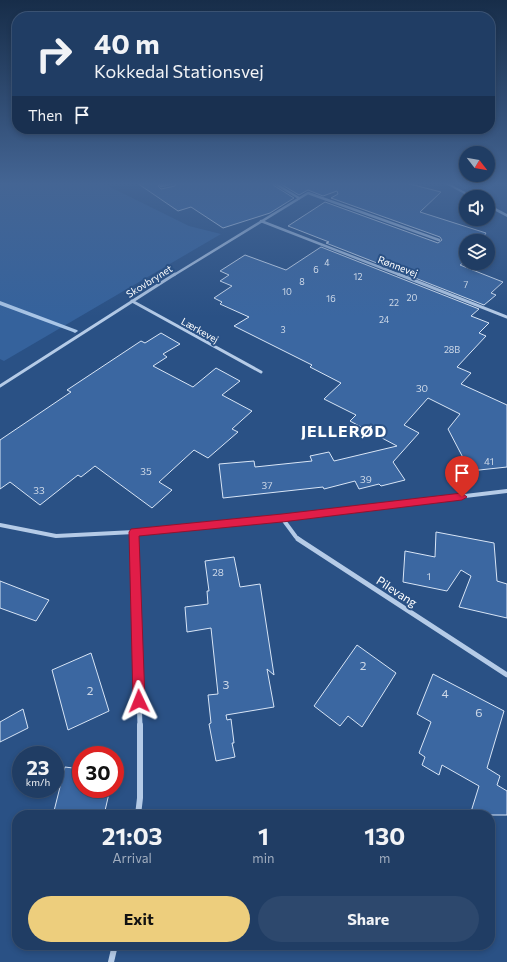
<!DOCTYPE html>
<meta charset="utf-8">
<style>
:root{--surface:#203d64;--page:#2d486d;--text:#f1f3f6;--muted:#a2aebf;--line:#3d5678;--accent:#edce7d}
body{margin:0;font-family:Commissioner,sans-serif;background:var(--page);color:var(--text);height:100vh;display:flex;flex-direction:column;font-size:15px;white-space:nowrap}
*{box-sizing:border-box;margin:0}
p{font-size:13px;color:var(--muted)}
.icon{flex:none;width:22px;height:22px;fill:none;stroke:currentColor;stroke-width:2;stroke-linecap:round;stroke-linejoin:round}
.map{position:relative;flex:1;overflow:hidden}
.panel{position:absolute;left:12px;top:810px;width:483px;height:140px;display:flex;flex-direction:column;background:var(--surface);border-radius:16px;box-shadow:0 2px 6px #0003,0 0 0 1px var(--line)}
.panel>*{flex:none}
.banner{position:absolute;left:12px;top:12px;width:483px;height:122px;border-radius:16px;box-shadow:0 2px 6px #0003,0 0 0 1px var(--line);background:#203d64;color:var(--text);overflow:hidden}
.needle{width:26px;rotate:121deg}
.buttons{position:absolute;left:459px;top:146px;display:grid;gap:8px}
.buttons a{display:grid;place-items:center;width:36px;height:36px;border-radius:50%;background:var(--surface);box-shadow:0 2px 6px #0003,0 0 0 1px var(--line);font-size:20px}
.speed{position:absolute;left:12px;top:746px;display:flex;gap:8px;font-size:20px;font-weight:700;text-align:center}
.speed>*{display:grid;place-content:center;width:52px;height:52px;border-radius:50%;background:var(--surface);box-shadow:0 2px 6px #0003,0 0 0 1px var(--line);line-height:1}
.speed small{font-size:10px;font-weight:400}
.speed .limit{border:6px solid #d22;background:#fff;color:#111}
.pin{position:absolute;display:grid;place-items:center;width:34px;height:34px;color:#fff;margin:-41px -17px;border-radius:50% 50% 50% 0;rotate:-45deg;box-shadow:0 0 4px #0007}
.pin .icon{rotate:45deg}
.me{position:absolute;width:44px;margin:-22px;rotate:358deg;stroke-linejoin:round;filter:drop-shadow(0 0 3px #0008)}
.turn{display:flex;align-items:center;gap:14px;height:84px;padding:0 16px;font-size:18px}
.turn .icon{width:52px;height:52px;stroke-width:2.5}
.turn b{display:block;font-size:28px;line-height:34px}
.then{display:flex;align-items:center;height:38px;padding:0 16px;background:#0003;gap:8px;font-size:15px}
.eta{display:flex;justify-content:space-evenly;align-items:center;height:68px;text-align:center}
.eta b{font-size:24px;font-weight:700;line-height:28px}
.cta{display:flex;gap:8px;margin-top:auto;padding:8px 16px}
.cta a{flex:1;height:46px;border-radius:24px;background:var(--accent);color:#111;font-size:16px;font-weight:700;line-height:46px;text-align:center}
.cta a+a{background:var(--page);color:var(--text)}
.map>svg:first-child{display:block}
</style>
<div class="map">
<svg width="507" height="962" viewBox="0 0 507 962">
<rect width="100%" height="100%" fill="#2a5185"/>
<!-- green -->
<path fill="#35629c" d="M0,183H102L189,226L221,234L4,361L0,359Z"/>
<g fill="none" stroke-linecap="round" stroke-linejoin="round">
<!-- stream -->
<g fill="#aac6e7" fill-rule="evenodd">
<path d="M444,183H448L475,197H470Z"/>
<path d="M488,204L507,214V217L488,207Z"/>
<path d="M0,301L77,330L78,331L75,333L73,332L0,305Z"/>
</g>
</g>
<!-- building -->
<g fill="#3b67a1" stroke="#d8e5f6">
<path d="M137,183H163L158,186L161,189L175,186L177,183H271L273,185L294,198L270,213L223,228L191,207L178,211Z"/>
<path d="M279,183H406L441,192L420,212L486,233L482,239L487,241H466V261L460,265L503,282L491,293L496,295L484,305L326,243L329,242L288,226L325,202L438,243L442,240L440,237L331,198L338,194L337,191L323,196L308,190L299,195Z"/>
<path d="M321,247L479,309L471,316L489,323L479,333L486,336L457,367L471,373L461,384L507,405V467L470,471L448,429L460,414L428,398L404,425L419,433L393,462L405,480L381,486L379,484L359,489L355,481L324,489L323,487L223,498L219,464L254,461L255,467L312,461L310,456L329,452L334,461L397,446L350,421L356,415L324,399L341,383L310,367L312,365L234,326L249,317L220,304L222,302L214,298L232,286L220,281L229,275L220,271L245,255L286,270Z"/>
<path d="M161,333L180,344L163,354L167,357L153,366L193,387L216,368L240,381L222,395L252,411L232,429L238,432L208,458L194,450L159,482L172,490L152,508L95,466L81,477L78,475L40,505L10,482L0,489V440L71,392L67,390L141,341L145,343Z"/>
<path d="M436,532L494,543L497,581L507,584V618L459,607L471,576L461,570L447,591L403,582L405,551L435,557Z"/>
<path d="M234,557L240,587L260,584L274,675L267,669L274,707L226,715L227,720L231,719L234,743H232L235,757L216,761L209,724L211,723L208,695L218,694L211,628L187,632L185,607L208,604L207,591H209L205,561Z"/>
<path d="M0,581L49,600L36,621L0,608Z"/>
<path d="M357,645L396,673L362,727L348,716L340,726L314,706Z"/>
<path d="M91,653L109,711L68,730L52,670Z"/>
<path d="M433,674L504,711L487,768L500,776L497,785L507,791V815H470L479,786L442,765L439,775L422,765L425,757L419,753L431,722L417,714Z"/>
<path d="M23,709L28,728L0,742V722Z"/>
<path d="M65,767L81,769V789H110L104,815H53Z"/>
</g>
<g fill="none" stroke-linecap="round" stroke-linejoin="round">
<!-- minor-far4 -->
<g stroke="#b5cbe7" stroke-width="2.5">
<path d="M274,183L299,198"/>
<path d="M161,186L174,183"/>
<path d="M261,221L400,275"/>
<path d="M174,275L308,193L439,240"/>
</g>
<!-- minor-far3 -->
<g stroke="#b5cbe7" stroke-width="3">
<path d="M398,274L507,317"/>
<path d="M132,301L261,372"/>
<path d="M0,386L175,274"/>
</g>
<!-- minor-far2 -->
<g stroke="#b5cbe7" stroke-width="4">
<path d="M282,518L296,537L300,540"/>
<path d="M0,525L56,536L134,532L282,518L507,491"/>
<path d="M134,532V540"/>
</g>
<!-- minor-far1 -->
<g stroke="#b5cbe7" stroke-width="5">
<path d="M134,539L140,726"/>
<path d="M298,539L507,675"/>
</g>
<!-- minor -->
<g stroke="#b5cbe7" stroke-width="6">
<path d="M138,815L140,798V725"/>
<path d="M111,962L115,945"/>
</g>
</g>
<!-- sky -->
<linearGradient id="sky" x2="0" y2="1"><stop stop-color="#172d49"/><stop offset="0.58" stop-color="#446594"/><stop offset="1" stop-color="#446594" stop-opacity="0"/></linearGradient>
<rect width="507" height="317" fill="url(#sky)"/>
<!-- route -->
<path fill="#e11d48" stroke="#92132f" d="M462,493L467,497L462,500L282,522L139,536L145,701L144,705L139,707L135,705L133,701L129,532L131,529L282,514Z"/>
<g text-anchor="middle" dominant-baseline="central" stroke-width="4" stroke-linejoin="round" paint-order="stroke">
<!-- far-number labels -->
<g font-size="9" fill="#ced9e8">
<text x="327" y="262">4</text>
<text x="316" y="269">6</text>
<text x="358" y="276">12</text>
<text x="302" y="281">8</text>
<text x="466" y="284">7</text>
<text x="287" y="291">10</text>
<text x="412" y="297">20</text>
<text x="331" y="298">16</text>
<text x="394" y="302">22</text>
<text x="384" y="319">24</text>
<text x="283" y="329">3</text>
<text x="452" y="349">28B</text>
</g>
<!-- far-street labels -->
<g font-size="10" fill="#fff" stroke="#2a5185">
<text transform="translate(398 266) rotate(21)">Rønnevej</text>
<text transform="translate(149 281) rotate(-32)">Skovbrynet</text>
<text transform="translate(200 330) rotate(29)">Lærkevej</text>
</g>
<!-- number labels -->
<g font-size="10" fill="#ced9e8">
<text x="422" y="388">30</text>
<text x="489" y="461">41</text>
<text x="146" y="471">35</text>
<text x="366" y="479">39</text>
<text x="267" y="485">37</text>
<text x="39" y="490">33</text>
<text x="218" y="572">28</text>
<text x="429" y="576">1</text>
</g>
<!-- street labels -->
<g font-size="12" fill="#fff" stroke="#2a5185">
<text transform="translate(397 591) rotate(33)">Pilevang</text>
</g>
<!-- near-number labels -->
<g font-size="12" fill="#ced9e8">
<text x="363" y="665">2</text>
<text x="226" y="684">3</text>
<text x="90" y="690">2</text>
<text x="445" y="693">4</text>
<text x="479" y="712">6</text>
</g>
<!-- district labels -->
<g font-size="16" font-weight="bold" letter-spacing="1" fill="#fff" stroke="#2a5185">
<text x="344" y="430">JELLERØD</text>
</g>
</g>
</svg>
<div class="buttons">
<a><svg class="needle" viewBox="-14 -14 28 28"><path d="M0-13l5 13h-10z" fill="#e53935"/><path d="M0 13l5-13h-10z" fill="#a2aebf"/></svg></a>
<a><svg class="icon" aria-label="sound" viewBox="0 0 24 24"><path d="M4 9h4l5-4v14l-5-4H4zM17 9q2 3 0 6"/></svg></a>
<a><svg class="icon" aria-label="layers" viewBox="0 0 24 24"><path d="M12 4l9 5-9 5-9-5zM3 14l9 5 9-5"/></svg></a>
</div>
<div class="speed"><div>23<small>km/h</small></div><div class="limit">30</div></div>
<div class="pin" style="left:462px;top:497px;background:#d93025"><svg class="icon" aria-label="arrive" viewBox="0 0 24 24"><path d="M6 21V4h12l-3 4 3 4H6"/></svg></div>
<svg class="me" style="left:139px;top:701px" viewBox="-20 -20 40 40"><path d="M0-17L14 15 0 8-14 15z" fill="#e11d48" stroke="#fff" stroke-width="4"/></svg>
<div class="banner">
<div class="turn"><svg class="icon" aria-label="right" viewBox="0 0 24 24"><path d="M7 20v-9h11M14 6l5 5-5 5"/></svg><div><b>40 m</b>Kokkedal Stationsvej</div></div>
<div class="then">Then<svg class="icon" aria-label="arrive" viewBox="0 0 24 24"><path d="M6 21V4h12l-3 4 3 4H6"/></svg></div>
</div>
<section class="panel">
<div class="eta">
<div><b>21:03</b><p>Arrival</p></div>
<div><b>1</b><p>min</p></div>
<div><b>130</b><p>m</p></div>
</div>
<div class="cta"><a>Exit</a><a>Share</a></div>
</section>
</div>
